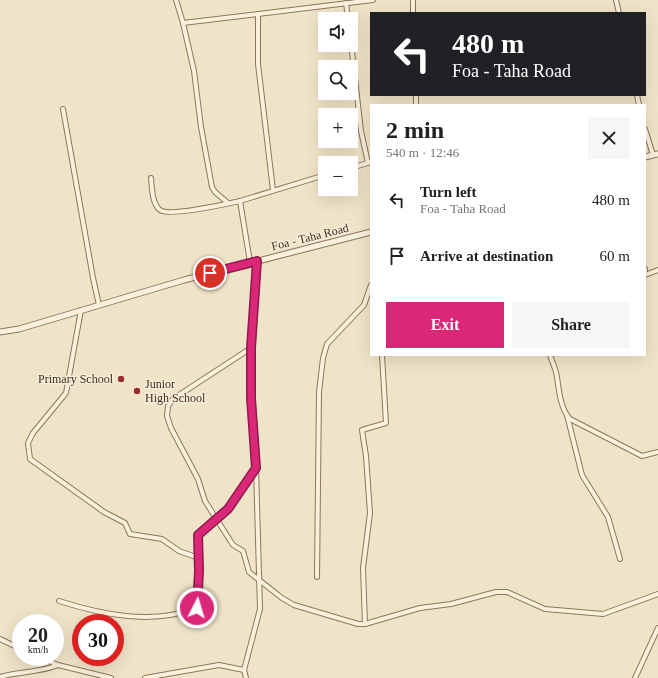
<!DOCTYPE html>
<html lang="en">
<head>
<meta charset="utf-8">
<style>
  body { margin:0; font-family:"Times New Roman",serif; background:#f6f6f6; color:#202124; height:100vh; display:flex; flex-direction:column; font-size:15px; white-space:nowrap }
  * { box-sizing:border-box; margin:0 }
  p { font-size:13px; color:#757577 }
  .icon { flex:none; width:22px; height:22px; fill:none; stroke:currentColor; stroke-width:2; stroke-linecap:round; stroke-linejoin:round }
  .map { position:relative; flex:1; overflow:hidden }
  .panel { position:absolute; left:370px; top:104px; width:276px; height:252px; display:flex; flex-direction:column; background:#fff; border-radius:0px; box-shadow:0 4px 16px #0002 }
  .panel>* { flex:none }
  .hud { position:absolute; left:370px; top:12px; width:276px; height:84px; border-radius:0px; box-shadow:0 4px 16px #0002; background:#202124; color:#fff; overflow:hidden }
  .controls { position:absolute; left:318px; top:12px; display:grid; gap:8px }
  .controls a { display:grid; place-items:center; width:40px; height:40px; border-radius:0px; background:#fff; box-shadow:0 4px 16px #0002; font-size:20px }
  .speed { position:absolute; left:12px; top:614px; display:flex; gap:8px; font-size:20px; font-weight:700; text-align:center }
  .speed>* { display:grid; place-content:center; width:52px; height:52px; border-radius:50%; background:#fff; box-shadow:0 4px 16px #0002; line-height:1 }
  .speed small { font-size:10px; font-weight:400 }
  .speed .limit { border:6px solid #d22; background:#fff; color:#111 }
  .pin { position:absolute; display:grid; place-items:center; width:34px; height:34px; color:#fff; margin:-17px; border:2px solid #fff; border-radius:50%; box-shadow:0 1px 4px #0007 }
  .me { position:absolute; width:44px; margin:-22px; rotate:5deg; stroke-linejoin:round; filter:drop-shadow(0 0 3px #0008) }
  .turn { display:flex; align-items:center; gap:14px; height:84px; padding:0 16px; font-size:18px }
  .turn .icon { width:52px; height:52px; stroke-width:2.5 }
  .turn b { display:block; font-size:28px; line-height:34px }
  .round { display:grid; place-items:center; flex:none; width:42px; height:42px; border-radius:0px; background:#f6f6f6 }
  .summary { display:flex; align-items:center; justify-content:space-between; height:68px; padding:0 16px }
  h1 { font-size:24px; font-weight:700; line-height:30px }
  .cta { display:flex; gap:8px; margin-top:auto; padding:8px 16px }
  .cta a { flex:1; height:46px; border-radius:0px; background:#db2777; color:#fff; font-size:16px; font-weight:700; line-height:46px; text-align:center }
  .cta a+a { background:#f6f6f6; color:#202124 }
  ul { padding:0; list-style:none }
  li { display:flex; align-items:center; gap:12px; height:56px; padding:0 16px }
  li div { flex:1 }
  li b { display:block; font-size:15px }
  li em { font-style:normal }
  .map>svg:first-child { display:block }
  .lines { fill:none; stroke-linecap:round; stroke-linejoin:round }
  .minor-casing { stroke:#8d765c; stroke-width:6 }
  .tertiary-casing { stroke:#8d765c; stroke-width:7 }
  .minor { stroke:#faf1dc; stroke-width:4 }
  .tertiary { stroke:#faf1dc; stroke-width:5 }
  .route-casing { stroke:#8e194d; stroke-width:10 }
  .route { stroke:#db2777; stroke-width:7 }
  .poi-dot { fill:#9e2a2b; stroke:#f7eed8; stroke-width:1.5 }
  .labels { text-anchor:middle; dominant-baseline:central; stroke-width:3; stroke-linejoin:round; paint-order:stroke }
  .street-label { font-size:12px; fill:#3d2e20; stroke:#f7eed8 }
  .poi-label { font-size:12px; fill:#3d2e20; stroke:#f7eed8; text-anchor:end }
</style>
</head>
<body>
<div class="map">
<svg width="658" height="678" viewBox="0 0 658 678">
  <rect width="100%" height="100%" fill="#f0e4c8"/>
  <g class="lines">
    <defs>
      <g id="minor">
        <path d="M176,0L183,23L373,0"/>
        <path d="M413,0V13"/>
        <path d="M616,0L619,13"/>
        <path d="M346,3L348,19"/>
        <path d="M258,14V64L273,190"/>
        <path d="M183,23L194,71L201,127L212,187L215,192L228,203"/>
        <path d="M351,43L361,131L368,163"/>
        <path d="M416,95V105"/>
        <path d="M637,95L639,105"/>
        <path d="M63,109L93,278L99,305"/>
        <path d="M645,129L653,155"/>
        <path d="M351,168L371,162"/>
        <path d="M151,178C152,188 152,204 160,210C169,217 226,204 240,201"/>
        <path d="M250,262L240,201L325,175"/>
        <path d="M645,269V271"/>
        <path d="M645,275L658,270"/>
        <path d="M81,310L66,393L33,433L28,443L30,459L104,512L125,523L130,534L162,539L179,551L199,558"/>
        <path d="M251,348L173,399L168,406L167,416L171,428L198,479L205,501L233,545L243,551L249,572L282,598L294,605L358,624H365L420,608L451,604L496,592H507L545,609L603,614L658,594"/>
        <path d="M550,355C552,362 556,369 557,377C559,390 560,408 570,419L642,456L658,452"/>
        <path d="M567,415L582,475L608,517L620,559"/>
        <path d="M317,577L319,392L323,358L327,344L364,305L371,285"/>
        <path d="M59,601C103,615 152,625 197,608L199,558L198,535L228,509L256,468"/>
        <path d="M365,624L363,568L370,513L366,456L362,430L386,423L382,355"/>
        <path d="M0,639L21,649"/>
        <path d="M39,657L58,665L111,678"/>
        <path d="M0,677C19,671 39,673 58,665"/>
        <path d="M145,678L219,665L244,670"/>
        <path d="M246,678L244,670L260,609L256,468L251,398V348L257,261"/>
        <path d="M635,678L658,628"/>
      </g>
      <g id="tertiary">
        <path d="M645,157L658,154"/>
        <path d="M0,332L19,329L184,280L371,232"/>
      </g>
    </defs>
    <!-- minor casing -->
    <use href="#minor" class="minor-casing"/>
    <!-- tertiary casing -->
    <use href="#tertiary" class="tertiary-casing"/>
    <!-- minor -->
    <use href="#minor" class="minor"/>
    <!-- tertiary -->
    <use href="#tertiary" class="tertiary"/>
  </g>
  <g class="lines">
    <defs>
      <path id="route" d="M197,608L199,571L198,535L228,509L256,468L251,398V348L257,261L210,273"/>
    </defs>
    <!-- route casing -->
    <use href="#route" class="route-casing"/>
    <!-- route -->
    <use href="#route" class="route"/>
  </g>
  <!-- markers -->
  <g class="poi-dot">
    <circle cx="121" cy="379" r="4"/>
    <circle cx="137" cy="391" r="4"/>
  </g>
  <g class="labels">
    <!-- street labels -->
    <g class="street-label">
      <text transform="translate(310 237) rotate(-14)">Foa - Taha Road</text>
    </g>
    <!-- poi labels -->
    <g class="poi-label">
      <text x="113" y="379">Primary School</text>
      <text x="145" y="384" text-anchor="start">Junior<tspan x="145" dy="14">High School</tspan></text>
    </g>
  </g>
</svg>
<div class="controls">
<a><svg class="icon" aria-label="sound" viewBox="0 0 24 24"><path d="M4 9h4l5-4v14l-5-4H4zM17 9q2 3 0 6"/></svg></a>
<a><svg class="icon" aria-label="search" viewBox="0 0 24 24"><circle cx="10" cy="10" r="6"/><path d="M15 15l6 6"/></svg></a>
<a>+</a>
<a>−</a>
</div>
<div class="speed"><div>20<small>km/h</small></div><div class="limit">30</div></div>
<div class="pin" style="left:210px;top:273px;background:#d93025"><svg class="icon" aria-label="arrive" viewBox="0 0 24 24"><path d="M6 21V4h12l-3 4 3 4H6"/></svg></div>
<svg class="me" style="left:197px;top:608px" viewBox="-20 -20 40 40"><circle r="17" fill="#db2777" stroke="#fff" stroke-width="3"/><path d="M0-11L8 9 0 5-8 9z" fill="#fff"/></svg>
<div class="hud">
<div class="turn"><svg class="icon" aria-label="left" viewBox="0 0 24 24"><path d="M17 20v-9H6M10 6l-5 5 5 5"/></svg><div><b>480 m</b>Foa - Taha Road</div></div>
</div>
<section class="panel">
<div class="summary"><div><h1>2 min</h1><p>540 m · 12:46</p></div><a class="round"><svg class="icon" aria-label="close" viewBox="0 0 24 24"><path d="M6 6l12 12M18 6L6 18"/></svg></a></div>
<ul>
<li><svg class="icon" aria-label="left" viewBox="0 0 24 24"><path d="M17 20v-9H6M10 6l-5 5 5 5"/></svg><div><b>Turn left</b><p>Foa - Taha Road</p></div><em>480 m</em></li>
<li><svg class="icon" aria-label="arrive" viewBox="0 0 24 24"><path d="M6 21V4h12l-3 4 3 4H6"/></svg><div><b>Arrive at destination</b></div><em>60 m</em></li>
</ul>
<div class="cta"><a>Exit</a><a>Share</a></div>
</section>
</div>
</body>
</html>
